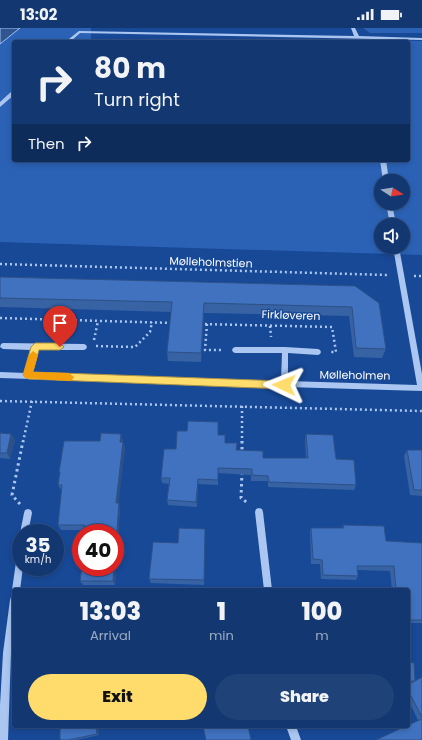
<!DOCTYPE html>
<html lang="en">
<head>
<meta charset="utf-8">
<style>
  body { margin:0; font-family:Poppins,sans-serif; background:#1f4279; color:#f1f3f6; height:100vh; display:flex; flex-direction:column; font-size:15px; white-space:nowrap }
  * { box-sizing:border-box; margin:0 }
  p { font-size:13px; color:#9cacc3 }
  .icon { flex:none; width:22px; height:22px; fill:none; stroke:currentColor; stroke-width:2; stroke-linecap:round; stroke-linejoin:round }
  .map { position:relative; flex:1; overflow:hidden }
  .drawer { position:absolute; left:12px; top:560px; width:398px; height:140px; display:flex; flex-direction:column; background:#123771; border-radius:4px; box-shadow:0 2px 6px #0003,0 0 0 1px #315184 }
  .drawer>* { flex:none }
  .top-card { position:absolute; left:12px; top:12px; width:398px; height:122px; border-radius:4px; box-shadow:0 2px 6px #0003,0 0 0 1px #315184; background:#123771; color:#f1f3f6; overflow:hidden }
  .needle { width:26px; rotate:102deg }
  .controls { position:absolute; left:374px; top:146px; display:grid; gap:8px }
  .controls a { display:grid; place-items:center; width:36px; height:36px; border-radius:50%; background:#123771; box-shadow:0 2px 6px #0003,0 0 0 1px #315184; font-size:20px }
  .speed { position:absolute; left:12px; top:496px; display:flex; gap:8px; font-size:20px; font-weight:700; text-align:center }
  .speed>* { display:grid; place-content:center; width:52px; height:52px; border-radius:50%; background:#123771; box-shadow:0 2px 6px #0003,0 0 0 1px #315184; line-height:1 }
  .speed small { font-size:10px; font-weight:400 }
  .speed .limit { border:6px solid #d22; background:#fff; color:#111 }
  .pin { position:absolute; display:grid; place-items:center; width:34px; height:34px; color:#fff; margin:-41px -17px; border-radius:50% 50% 50% 0; rotate:-45deg; box-shadow:0 0 4px #0007 }
  .pin .icon { rotate:45deg }
  .me { position:absolute; width:44px; margin:-22px; rotate:272deg; stroke-linejoin:round; filter:drop-shadow(0 0 3px #0008) }
  .turn { display:flex; align-items:center; gap:14px; height:84px; padding:0 16px; font-size:18px }
  .turn .icon { width:52px; height:52px; stroke-width:2.5 }
  .turn b { display:block; font-size:28px; line-height:34px }
  .then { display:flex; align-items:center; height:38px; padding:0 16px; background:#0003; gap:8px; font-size:15px }
  .eta { display:flex; justify-content:space-evenly; align-items:center; height:68px; text-align:center }
  .eta b { font-size:24px; font-weight:800; line-height:28px }
  .cta { display:flex; gap:8px; margin-top:auto; padding:8px 16px }
  .cta a { flex:1; height:46px; border-radius:24px; background:#ffdc6b; color:#111; font-size:16px; font-weight:800; line-height:46px; text-align:center }
  .cta a+a { background:#1f4279; color:#f1f3f6 }
  .status { display:flex; justify-content:space-between; align-items:center; height:28px; padding:0 20px; background:#123771; direction:ltr }
  .status svg { height:11px; fill:currentColor }
  .map>svg:first-child { display:block }
  .green { fill:#2b62b6; fill-rule:evenodd }
  .water { fill:#31558f; stroke:#9ec1f3 }
  .lines { fill:none; stroke-linecap:round; stroke-linejoin:round }
  .path-far1 { stroke:#abc7f1; stroke-width:2.5; stroke-dasharray:2 3; stroke-linecap:butt }
  .path { stroke:#abc7f1; stroke-width:3; stroke-dasharray:2.5 3.5; stroke-linecap:butt }
  .minor { fill:#abc7f1; fill-rule:evenodd }
  .wall { fill:#3762a4 }
  .shaded-wall { fill:#2d5086 }
  .building { fill:#4072bf; stroke:#2d5086 }
  .route { fill:#ffdc6b; stroke:#a68f46 }
  .slow { fill:#f59e0b }
  .labels { text-anchor:middle; dominant-baseline:central; stroke-width:3; stroke-linejoin:round; paint-order:stroke }
  .street-label { font-size:11px; fill:#fff; stroke:#184997 }
</style>
</head>
<body>
<div class="status"><b>13:02</b><svg viewBox="0 0 49 12"><path d="M0 12V9h3v3zM5 12V6h3v6zM10 12V3h3v9zM15 12V0h3v12zM26 1h20v11H26zM47 4h2v5h-2z"/></svg></div>
<div class="map">
<svg width="422" height="712" viewBox="0 0 422 712">
  <rect width="100%" height="100%" fill="#184997"/>
  <!-- green -->
  <g class="green">
    <path d="M0,0H91V14H14V132H408V14H371L376,12L422,13V227L0,214ZM381,153H403V175H381ZM381,197H403V219H381Z"/>
    <path d="M363,0H422V5H370Z"/>
  </g>
  <!-- water -->
  <path class="water" d="M0,0H20L0,16Z"/>
  <g class="lines">
    <!-- path-far1 -->
    <g class="path-far1">
      <path d="M0,236L387,247"/>
      <path d="M414,248H422"/>
      <path d="M0,290L173,295"/>
      <path d="M200,296L332,299L336,324H329"/>
      <path d="M207,296L205,322H223"/>
      <path d="M270,298L271,309"/>
      <path d="M94,312L98,293"/>
      <path d="M96,318L135,319L150,304L152,294"/>
      <path d="M0,373L422,383"/>
      <path d="M242,378V414"/>
      <path d="M23,414L32,373"/>
    </g>
    <!-- path -->
    <g class="path">
      <path d="M242,413V425"/>
      <path d="M242,444L241,470L249,476"/>
      <path d="M20,476L12,467L23,413"/>
    </g>
    <!-- minor -->
    <g class="minor">
      <path d="M351,0H355L359,8L422,10V12L80,5L70,14H65L79,3L354,8Z"/>
      <path d="M12,63H14V67L0,79V74Z"/>
      <path d="M380,132H386L389,153H383Z"/>
      <path d="M386,175H392L396,197H390Z"/>
      <path d="M393,219H399L422,346V363L287,359L284,360L281,359L0,350V344L25,345L31,322L3,321L0,319L1,316L3,315L84,316L86,317L87,319L86,321L84,322H38L32,345L281,353L282,325H235L233,324L232,322L233,320L235,319H285L318,321L320,322L321,324L320,326L318,327L288,325V353L417,357Z"/>
      <path d="M259,480L262,481L263,484L272,562H264L255,484L256,481Z"/>
      <path d="M28,481L31,482L32,485L28,505H21V507L20,505L24,485L25,482Z"/>
      <path d="M21,523V539H23L20,562H14V565L12,562L17,527L18,524Z"/>
      <path d="M14,568V605L11,625L8,712H0V677L3,625L10,572L11,569Z"/>
      <path d="M286,698H296L301,712H291Z"/>
    </g>
  </g>
  <!-- wall -->
  <g class="wall">
    <path d="M0,249L355,258L386,321L382,330L354,329L349,288L204,285L201,334L168,333L167,324L171,284L0,279Z"/>
    <path d="M0,405L11,406L15,412L10,431L0,430Z"/>
    <path d="M306,406L336,431L356,457L354,462L268,459V453H251V447L218,445V457L198,456L197,479L168,477L167,472L169,456L162,455L161,450L176,421L218,407L225,415L236,422L263,430H306L305,412Z"/>
    <path d="M123,412V414L125,420L118,475L120,480L115,557H83L80,553L85,502H61L58,497L62,463L61,462L58,457L60,446L59,444L100,413Z"/>
    <path d="M407,422H422V468L410,467L404,428Z"/>
    <path d="M343,497L386,513L422,515V595H408V562H392L390,543L358,542V548L356,552L321,551L320,536H311L310,504L311,500H342Z"/>
    <path d="M205,501L204,557L151,555L149,551L178,515Z"/>
    <path d="M408,634L415,653L422,649V712L418,692L408,672V657L410,655H408Z"/>
    <path d="M98,698L99,707L76,712H60Z"/>
  </g>
  <!-- shaded-wall -->
  <g class="shaded-wall">
    <path d="M204,275V285L201,334V325Z"/>
    <path d="M11,406L15,412L10,431L7,425Z"/>
    <path d="M121,406L123,412L122,420L120,414Z"/>
    <path d="M123,414L125,420L118,481L116,475Z"/>
    <path d="M198,451V456L197,479L196,474Z"/>
    <path d="M119,475L120,480L115,557L113,553L114,539H115V529Z"/>
    <path d="M96,698H98L99,707L97,706Z"/>
  </g>
  <!-- building -->
  <g class="building">
    <path d="M0,249L355,258L379,275L386,321L356,320L352,279L204,275L201,325L167,324L172,274L0,270Z"/>
    <path d="M188,393L218,394V407H225V415H237L236,422L263,423V430H308L306,406L333,407L336,431L354,432L356,457L269,454L268,448L252,447V441L218,440V452L198,451L196,474L167,472L170,450H161L164,421H176L177,403H187Z"/>
    <path d="M0,405L11,406L7,425H0Z"/>
    <path d="M101,405L121,406L120,414H123L116,475H119L115,529V505H85V497H58L62,457H58L60,444H59L64,413H100Z"/>
    <path d="M407,422H422V462H414Z"/>
    <path d="M343,497L384,498L386,513L422,515V592H408V562H396L394,538H357L358,548L323,547L322,532L313,531L311,500H344Z"/>
    <path d="M179,500L205,501L204,552L149,551L153,514L178,515Z"/>
    <path d="M82,539H114L113,553H80Z"/>
    <path d="M408,634L414,635L415,653L422,649V689L408,662V657L415,653H408Z"/>
    <path d="M422,691V712H376L406,698H408V697Z"/>
    <path d="M60,698H96L97,706L68,712H60Z"/>
    <path d="M203,698H248L251,712H206Z"/>
  </g>
  <!-- route -->
  <path class="route" d="M35,315H60L64,319L60,322H39L33,344L284,353L288,354L289,357L288,359L284,361L28,351L23,347L31,319Z"/>
  <!-- slow -->
  <path class="slow" d="M33,323L38,327L33,344L69,345L74,349L72,352L69,353L25,350L23,347L29,327Z"/>
  <g class="labels">
    <!-- street labels -->
    <g class="street-label">
      <text transform="translate(211 234) rotate(2)">Mølleholmstien</text>
      <text transform="translate(291 287) rotate(2)">Firkløveren</text>
      <text transform="translate(355 347) rotate(1)">Mølleholmen</text>
    </g>
  </g>
</svg>
<div class="controls">
<a><svg class="needle" viewBox="-14 -14 28 28"><path d="M0-13l5 13h-10z" fill="#e53935"/><path d="M0 13l5-13h-10z" fill="#9cacc3"/></svg></a>
<a><svg class="icon" aria-label="sound" viewBox="0 0 24 24"><path d="M4 9h4l5-4v14l-5-4H4zM17 9q2 3 0 6"/></svg></a>
</div>
<div class="speed"><div>35<small>km/h</small></div><div class="limit">40</div></div>
<div class="pin" style="left:60px;top:319px;background:#d93025"><svg class="icon" aria-label="arrive" viewBox="0 0 24 24"><path d="M6 21V4h12l-3 4 3 4H6"/></svg></div>
<svg class="me" style="left:284px;top:357px" viewBox="-20 -20 40 40"><path d="M0-17L14 15 0 8-14 15z" fill="#ffdc6b" stroke="#fff" stroke-width="4"/></svg>
<div class="top-card">
<div class="turn"><svg class="icon" aria-label="right" viewBox="0 0 24 24"><path d="M7 20v-9h11M14 6l5 5-5 5"/></svg><div><b>80 m</b>Turn right</div></div>
<div class="then">Then<svg class="icon" aria-label="right" viewBox="0 0 24 24"><path d="M7 20v-9h11M14 6l5 5-5 5"/></svg></div>
</div>
<section class="drawer">
<div class="eta">
<div><b>13:03</b><p>Arrival</p></div>
<div><b>1</b><p>min</p></div>
<div><b>100</b><p>m</p></div>
</div>
<div class="cta"><a>Exit</a><a>Share</a></div>
</section>
</div>
</body>
</html>
